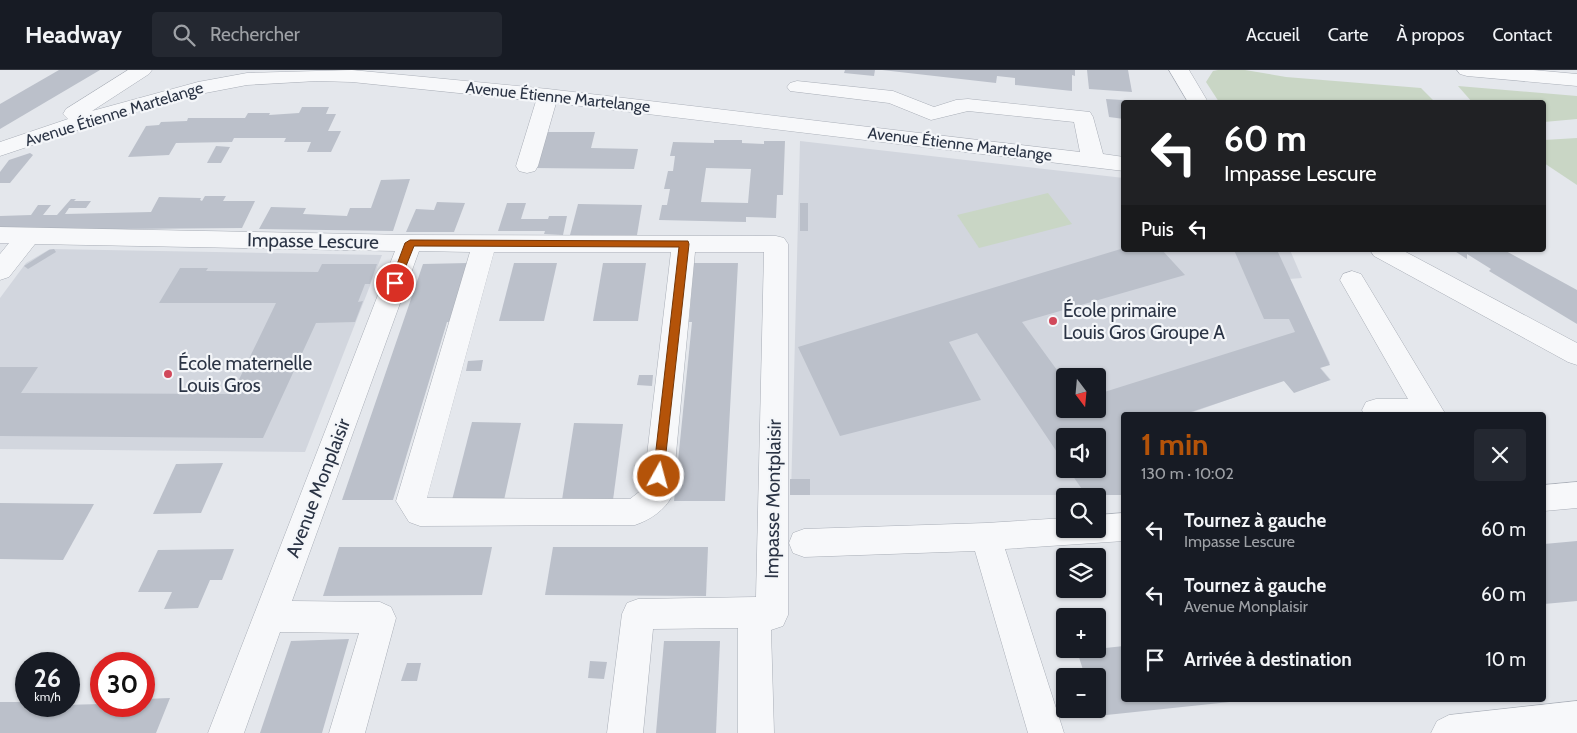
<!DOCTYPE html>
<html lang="fr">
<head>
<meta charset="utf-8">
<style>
  body { margin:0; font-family:Cabin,sans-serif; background:#242831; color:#f1f3f6; height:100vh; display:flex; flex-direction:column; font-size:19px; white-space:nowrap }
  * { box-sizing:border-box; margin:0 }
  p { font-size:16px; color:#9ea1a6 }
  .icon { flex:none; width:28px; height:28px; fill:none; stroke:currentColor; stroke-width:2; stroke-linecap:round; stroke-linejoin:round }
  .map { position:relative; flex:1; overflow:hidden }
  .side { position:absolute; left:1121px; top:342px; width:425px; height:290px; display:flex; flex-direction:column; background:#171b24; border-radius:5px; box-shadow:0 1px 4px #0004 }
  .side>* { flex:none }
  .hud { position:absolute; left:1121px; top:30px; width:425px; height:152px; border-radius:5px; box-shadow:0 1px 4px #0004; background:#202124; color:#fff; overflow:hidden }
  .needle { width:32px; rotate:164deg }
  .fabs { position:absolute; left:1056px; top:298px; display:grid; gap:10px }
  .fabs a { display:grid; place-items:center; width:50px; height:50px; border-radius:5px; background:#171b24; box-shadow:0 1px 4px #0004; font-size:25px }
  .speed { position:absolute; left:15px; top:582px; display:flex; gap:10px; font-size:25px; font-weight:700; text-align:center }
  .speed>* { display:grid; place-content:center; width:65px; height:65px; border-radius:50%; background:#171b24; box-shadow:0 1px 4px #0004; line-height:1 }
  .speed small { font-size:12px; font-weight:400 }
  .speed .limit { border:8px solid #d22; background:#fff; color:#111 }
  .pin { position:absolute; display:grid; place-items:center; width:42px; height:42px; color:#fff; margin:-21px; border:2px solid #fff; border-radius:50%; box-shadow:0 1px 5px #0007 }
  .me { position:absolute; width:55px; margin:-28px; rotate:7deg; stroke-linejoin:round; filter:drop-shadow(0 0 4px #0008) }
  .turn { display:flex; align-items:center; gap:18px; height:105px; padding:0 20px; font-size:22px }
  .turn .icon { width:65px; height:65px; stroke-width:2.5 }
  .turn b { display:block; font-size:35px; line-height:42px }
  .then { display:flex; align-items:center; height:48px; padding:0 20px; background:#0003; gap:10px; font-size:19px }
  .round { display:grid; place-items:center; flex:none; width:52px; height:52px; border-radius:5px; background:#242831 }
  .headline { display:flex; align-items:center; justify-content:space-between; height:85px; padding:0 20px }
  h1 { font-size:30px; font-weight:700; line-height:38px; color:#b45309 }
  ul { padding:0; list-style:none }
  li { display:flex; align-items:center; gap:15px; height:65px; padding:0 20px }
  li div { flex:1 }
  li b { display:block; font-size:19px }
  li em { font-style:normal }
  header { display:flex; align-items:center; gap:30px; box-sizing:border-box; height:70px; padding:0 25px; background:#171b24; border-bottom:1px solid #363941 }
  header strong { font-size:24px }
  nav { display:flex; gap:28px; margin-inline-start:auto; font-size:18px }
  .search { width:350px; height:45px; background:#242831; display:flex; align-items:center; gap:12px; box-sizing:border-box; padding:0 18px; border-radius:5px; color:#9ea1a6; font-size:19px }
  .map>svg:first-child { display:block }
  .built { fill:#d2d6de; fill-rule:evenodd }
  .green { fill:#c9d6c5 }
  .building { fill:#bbc0ca; fill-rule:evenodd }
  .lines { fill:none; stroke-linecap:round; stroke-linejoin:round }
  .minor-casing { stroke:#a9aeb7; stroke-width:1 }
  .minor { fill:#f7f8fa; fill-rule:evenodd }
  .route { fill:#b45309; stroke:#753606 }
  .poi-dot { fill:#d1495b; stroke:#f4f6f9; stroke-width:2 }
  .labels { text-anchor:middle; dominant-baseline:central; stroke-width:4.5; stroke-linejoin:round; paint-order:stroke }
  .far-street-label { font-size:16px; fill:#2b3445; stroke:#f4f6f9 }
  .street-label { font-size:19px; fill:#2b3445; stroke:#f4f6f9 }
  .poi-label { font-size:19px; fill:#2b3445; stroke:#f4f6f9; text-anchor:start }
</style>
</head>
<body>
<header>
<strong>Headway</strong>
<div class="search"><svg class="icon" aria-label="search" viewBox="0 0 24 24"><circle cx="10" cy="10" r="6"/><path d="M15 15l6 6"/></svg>Rechercher</div>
<nav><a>Accueil</a><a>Carte</a><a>À propos</a><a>Contact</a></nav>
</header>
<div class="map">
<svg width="1577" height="663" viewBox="0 0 1577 663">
  <rect width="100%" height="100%" fill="#e4e7ec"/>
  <!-- built -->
  <g class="built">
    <path d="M800,71L1124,108V180H1290L1302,208L1289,209L1330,293L1320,297L1331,310L1294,322L1283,310L1185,345H1124V425H791ZM1065,306H1098V339H1065ZM1065,366H1098V399H1065Z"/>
    <path d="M50,179L382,185L305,382L0,379V228L26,193Z"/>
  </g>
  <!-- green -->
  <g class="green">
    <path d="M1218,0H1245L1286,7L1421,18L1435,32H1219L1206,12L1213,1Z"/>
    <path d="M1458,16L1577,26V49L1544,52V32H1472Z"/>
    <path d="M1577,68V115L1544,93V70Z"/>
    <path d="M1048,123L1072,154L979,178L957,145Z"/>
  </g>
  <!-- building -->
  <g class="building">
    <path d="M59,0H100L0,59V34Z"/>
    <path d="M845,0H875L874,6L844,3Z"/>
    <path d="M882,0H1075V6L1072,5V21L1015,15V8L997,6L996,13Z"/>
    <path d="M1087,0H1128L1132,22L1089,19Z"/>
    <path d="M1106,29L1139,31V32H1124V49L1109,47Z"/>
    <path d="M302,37H329L326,44H336L328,61H341L331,82H307L311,72H284L286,68H234L232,72L176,73L169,85L128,87L146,56L159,55L161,52L187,51L188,48H245L248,43H270L269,45L299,43Z"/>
    <path d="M543,62H595L591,78L638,79L634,99L532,98Z"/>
    <path d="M714,70H742V73L764,74V71H785L783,125H777L776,148L746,147V152L659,150L662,135H667L670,119H664L668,101H673L675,86H670L673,72L714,73ZM706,98L751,99L748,133L701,132Z"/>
    <path d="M216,76L230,77L221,93H207Z"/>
    <path d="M30,83L33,85L10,113H0V102L9,90Z"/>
    <path d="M410,109L393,161L259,159L271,137L306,138L303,144L347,146L350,138H371L381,110Z"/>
    <path d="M205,126H226L223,131H255L242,158L0,160V146L31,145L38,135H51L43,145H57L71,129H76L74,131H91L86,138H69L65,144L151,142L159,127L201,128L200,130L202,131Z"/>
    <path d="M437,132L465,133L454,162H406L416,139L434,140Z"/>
    <path d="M507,133H526L521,149H548L549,146H567L563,165L544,164L545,161H498Z"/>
    <rect x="800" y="133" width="8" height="28"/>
    <path d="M578,134L642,135L637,165H570Z"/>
    <path d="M1124,178V180H1162L1185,205L1022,252L1065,311V339H1098V324L1295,262L1289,249H1264L1234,180H1277L1330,295L1320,298L1330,310L1294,323L1284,311L1182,345H1124V425H1086L1068,399H1098V366H1065V394L977,263L949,272L981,330L840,366L798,277Z"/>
    <path d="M54,179L56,182L28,199L24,196L49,180Z"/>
    <path d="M1453,180H1504L1577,220V254L1489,201L1491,199L1467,184V189Z"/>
    <path d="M468,193L449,252H447L393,430H342L423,194Z"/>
    <path d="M514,193H557L544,251H499Z"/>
    <path d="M603,193H646L638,251H593Z"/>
    <path d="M694,193H738L725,431H674L692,252H689Z"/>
    <path d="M322,194H377L370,214H365L358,232L363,231L355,252L316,253L263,368L0,366V297H38L21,323L232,324L276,233H159L180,198H208L206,201L318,202Z"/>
    <path d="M483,290L481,301H466L468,291Z"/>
    <path d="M639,305H653L652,316L637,315Z"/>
    <path d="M472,352L521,353L504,430H452Z"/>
    <path d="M574,353L623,354L613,430H562Z"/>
    <path d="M223,393L201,443L153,444L176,394Z"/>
    <rect x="790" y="409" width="20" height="16"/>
    <path d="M0,433L94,434L63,490L0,489Z"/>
    <path d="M1577,471V531L1544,534V474Z"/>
    <path d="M339,477H492L482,525L323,526Z"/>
    <path d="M553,477H708L706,526L545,525Z"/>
    <path d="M234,479L222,510H210L198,538L164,539L172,522H138L158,480Z"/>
    <path d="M349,569L322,663H260L291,571Z"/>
    <path d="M664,571H720L716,663H656Z"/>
    <path d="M1124,576V630L1239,631L1097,646L1095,639H1098V606H1085L1077,581Z"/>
    <path d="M590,591L607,592L604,609L588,608Z"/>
    <path d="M407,593H421L417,611H401Z"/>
    <path d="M170,628L156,663H0V632H26V636L101,634V636H144V629Z"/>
  </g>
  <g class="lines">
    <defs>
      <g id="minor">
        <path d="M128,0H152L149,4L92,41L198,12L247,3L352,0L548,19L1080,82L1074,52L968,41L931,50L889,33L790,21L787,17L790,13L797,11L893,21L934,37L956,30L968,29L1090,42L1093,47L1103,84L1124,87V101L556,33L538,96L535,101L527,103L519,101L516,96L536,31L352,12L317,11L247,15L200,24L117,47L0,86V72L68,49L63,44L66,39Z"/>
        <path d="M1169,0H1189L1208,32H1188Z"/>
        <path d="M1457,0H1533L1577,4V16L1467,6L1460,4Z"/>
        <path d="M0,157L410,165L776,166L784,168L788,174V545L783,556L771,560L774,663H738V558L653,559L643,663H607L622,544L627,533L638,529L756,527L764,182H695L672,426C665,440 650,450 635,455L420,456L409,452L396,431L470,182L419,181L292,531L380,532L391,537L396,548L365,663H329L359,563L280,562L244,663H208L395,181L35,174L9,207L0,210V184L9,173H0ZM494,182H671L643,419L630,429L427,428Z"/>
        <path d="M1370,180H1402L1577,273V295L1568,292L1374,186Z"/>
        <path d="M1352,201L1361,204L1446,345H1364L1362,340L1366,332L1376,329H1408L1340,210L1343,204Z"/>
        <path d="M1577,412V438L1544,441V415Z"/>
        <path d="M1124,443V471L1005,479L1064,663H1028L975,481L804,487L793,483L789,473L793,463L804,459L986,453L1065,448V459H1098V445Z"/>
        <path d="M1577,631V663H1431L1437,651L1449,645Z"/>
      </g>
    </defs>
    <!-- minor casing -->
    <use href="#minor" class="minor-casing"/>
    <!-- minor -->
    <use href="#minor" class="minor"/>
  </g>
  <!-- route -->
  <path class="route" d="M410,170L688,171L689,174L663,410L659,411L654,410L653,406L679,177L414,176L398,216H391L390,213L405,173Z"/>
  <!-- markers -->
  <g class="poi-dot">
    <circle cx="1053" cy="251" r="5"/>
    <circle cx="168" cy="304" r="5"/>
  </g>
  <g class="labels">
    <!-- far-street labels -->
    <g class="far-street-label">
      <text transform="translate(558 27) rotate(6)">Avenue Étienne Martelange</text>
      <text transform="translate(114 44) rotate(-17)">Avenue Étienne Martelange</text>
      <text transform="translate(960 74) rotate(7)">Avenue Étienne Martelange</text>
    </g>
    <!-- street labels -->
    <g class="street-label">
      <text transform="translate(313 171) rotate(1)">Impasse Lescure</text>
      <text transform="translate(318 418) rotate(-69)">Avenue Monplaisir</text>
      <text transform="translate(773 429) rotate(-89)">Impasse Montplaisir</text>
    </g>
    <!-- poi labels -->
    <g class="poi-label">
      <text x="1063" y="240">École primaire<tspan x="1063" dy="22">Louis Gros Groupe A</tspan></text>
      <text x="178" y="293">École maternelle<tspan x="178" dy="22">Louis Gros</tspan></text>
    </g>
  </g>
</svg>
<div class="fabs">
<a><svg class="needle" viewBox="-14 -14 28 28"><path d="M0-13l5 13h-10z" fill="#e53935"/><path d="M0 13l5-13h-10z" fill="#9ea1a6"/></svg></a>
<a><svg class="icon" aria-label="sound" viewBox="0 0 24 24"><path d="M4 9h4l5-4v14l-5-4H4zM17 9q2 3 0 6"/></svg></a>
<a><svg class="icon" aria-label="search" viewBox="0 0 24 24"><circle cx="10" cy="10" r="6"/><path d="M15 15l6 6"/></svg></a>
<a><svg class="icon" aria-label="layers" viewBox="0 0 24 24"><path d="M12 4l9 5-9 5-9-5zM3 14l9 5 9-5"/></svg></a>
<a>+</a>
<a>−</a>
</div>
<div class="speed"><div>26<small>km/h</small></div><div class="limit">30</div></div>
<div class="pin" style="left:395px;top:213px;background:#d93025"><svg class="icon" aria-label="arrive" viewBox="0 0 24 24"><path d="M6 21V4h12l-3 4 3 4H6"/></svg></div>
<svg class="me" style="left:659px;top:406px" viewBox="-20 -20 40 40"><circle r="17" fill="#b45309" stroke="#fff" stroke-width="3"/><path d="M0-11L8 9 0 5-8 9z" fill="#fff"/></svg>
<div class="hud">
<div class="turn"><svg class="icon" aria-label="left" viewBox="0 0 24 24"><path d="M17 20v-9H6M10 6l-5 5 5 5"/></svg><div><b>60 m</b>Impasse Lescure</div></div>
<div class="then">Puis<svg class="icon" aria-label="left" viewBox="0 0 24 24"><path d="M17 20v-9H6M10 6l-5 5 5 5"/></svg></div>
</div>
<section class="side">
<div class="headline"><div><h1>1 min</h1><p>130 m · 10:02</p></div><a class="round"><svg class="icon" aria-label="close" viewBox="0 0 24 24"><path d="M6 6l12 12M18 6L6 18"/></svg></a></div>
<ul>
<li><svg class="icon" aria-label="left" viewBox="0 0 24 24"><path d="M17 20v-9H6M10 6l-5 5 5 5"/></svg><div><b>Tournez à gauche</b><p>Impasse Lescure</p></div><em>60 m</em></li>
<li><svg class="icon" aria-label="left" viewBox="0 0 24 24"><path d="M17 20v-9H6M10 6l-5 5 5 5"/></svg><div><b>Tournez à gauche</b><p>Avenue Monplaisir</p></div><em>60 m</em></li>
<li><svg class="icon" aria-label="arrive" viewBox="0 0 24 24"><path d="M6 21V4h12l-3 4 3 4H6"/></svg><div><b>Arrivée à destination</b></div><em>10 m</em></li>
</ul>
</section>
</div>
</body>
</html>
